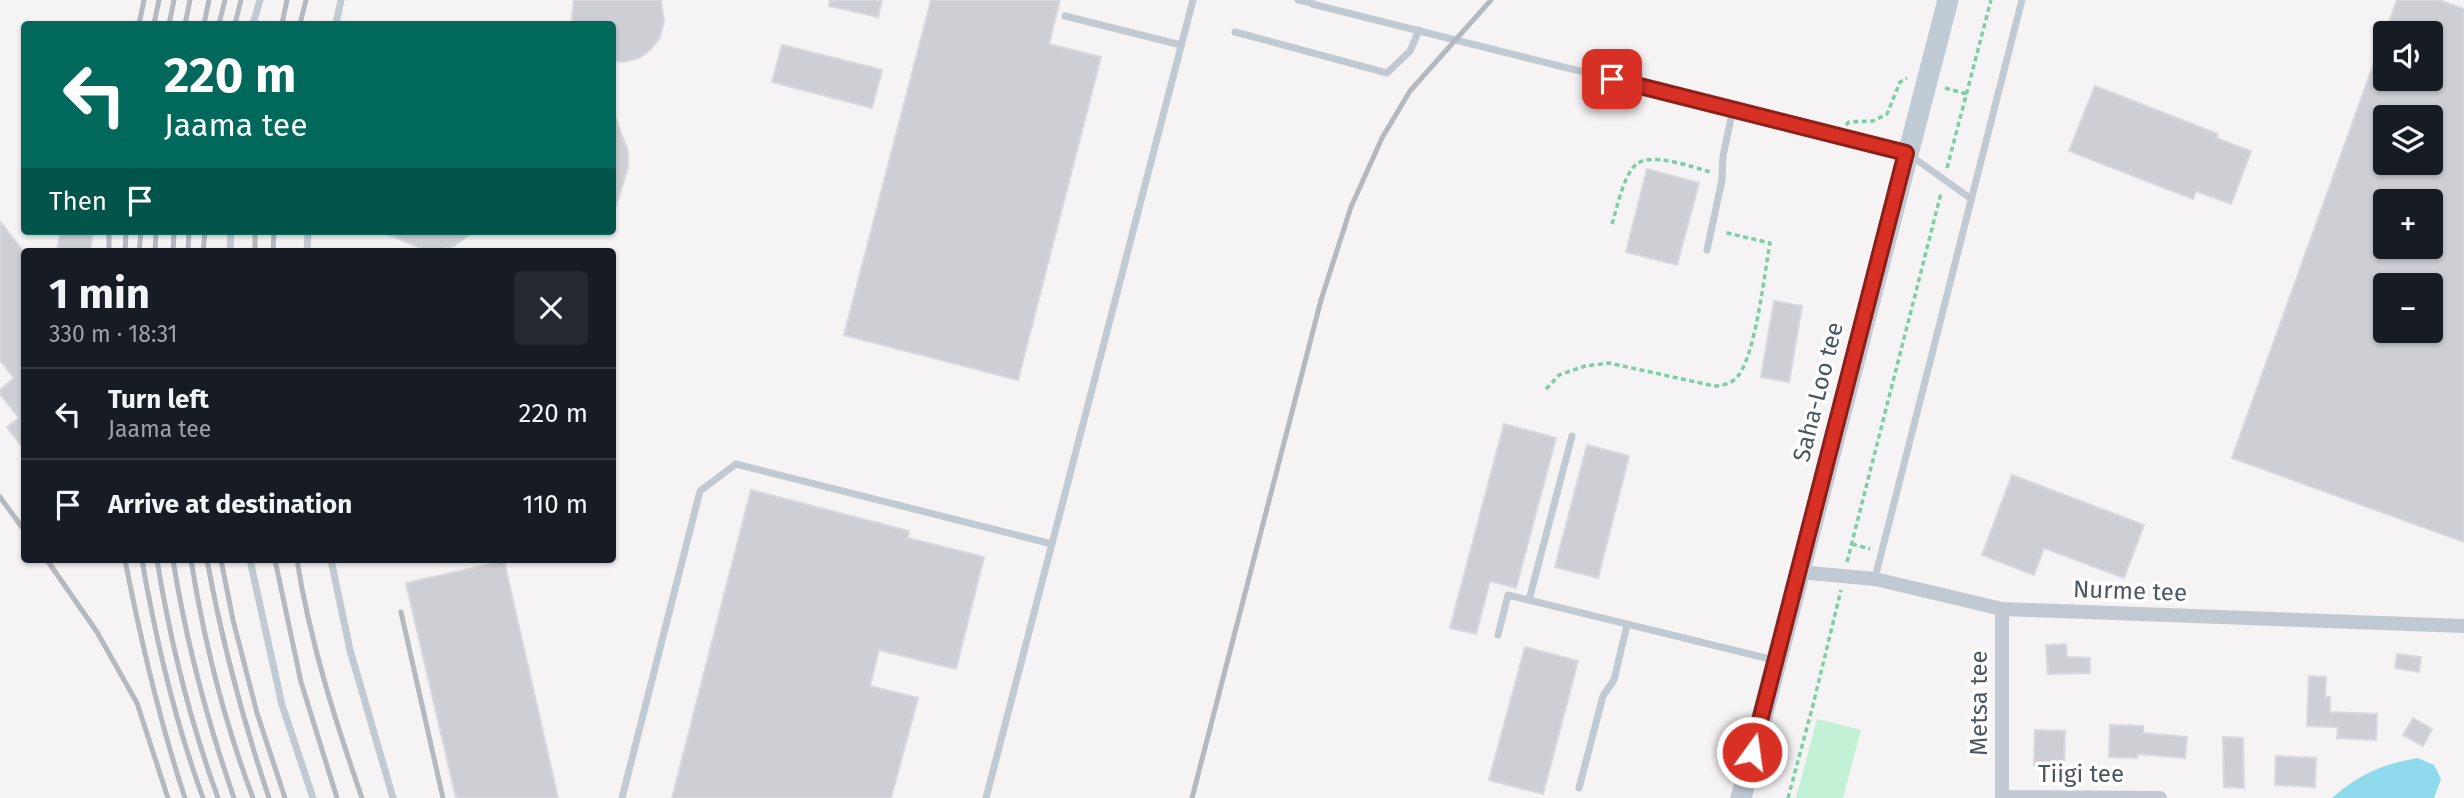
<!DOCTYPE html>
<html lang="en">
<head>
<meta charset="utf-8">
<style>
  body { margin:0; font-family:"Fira Sans",sans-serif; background:#242831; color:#f1f3f6; height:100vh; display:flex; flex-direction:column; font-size:26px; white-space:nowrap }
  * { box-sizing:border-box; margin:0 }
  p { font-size:23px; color:#9ea1a6 }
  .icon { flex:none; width:38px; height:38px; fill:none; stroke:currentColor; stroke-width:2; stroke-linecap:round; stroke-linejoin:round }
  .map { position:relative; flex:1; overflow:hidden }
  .drawer { position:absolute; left:21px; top:248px; width:595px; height:315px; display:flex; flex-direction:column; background:#171b24; border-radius:7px; box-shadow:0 2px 5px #0004 }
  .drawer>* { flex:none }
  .hud { position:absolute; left:21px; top:21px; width:595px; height:214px; border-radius:7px; box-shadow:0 2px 5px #0004; background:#00695c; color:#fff; overflow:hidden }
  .fabs { position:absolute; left:2373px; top:21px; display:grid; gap:14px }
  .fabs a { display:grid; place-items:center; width:70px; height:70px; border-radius:7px; background:#171b24; box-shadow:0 2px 5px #0004; font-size:35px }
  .pin { position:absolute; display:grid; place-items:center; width:60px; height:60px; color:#fff; margin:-30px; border-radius:14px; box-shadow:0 4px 10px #0006 }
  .me { position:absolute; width:77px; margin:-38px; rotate:14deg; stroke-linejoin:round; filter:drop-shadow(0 0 5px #0008) }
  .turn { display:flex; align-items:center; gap:24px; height:147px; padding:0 28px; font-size:32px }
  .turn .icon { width:91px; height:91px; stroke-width:2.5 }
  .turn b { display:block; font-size:49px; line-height:60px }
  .then { display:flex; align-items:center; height:66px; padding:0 28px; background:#0003; gap:14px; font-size:26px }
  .round { display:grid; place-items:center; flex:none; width:74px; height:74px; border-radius:7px; background:#242831 }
  .summary { display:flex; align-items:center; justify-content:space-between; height:119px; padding:0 28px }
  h1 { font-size:42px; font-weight:700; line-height:52px }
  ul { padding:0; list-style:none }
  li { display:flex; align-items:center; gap:21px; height:91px; padding:0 28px; border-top:2px solid #363941 }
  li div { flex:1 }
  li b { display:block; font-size:26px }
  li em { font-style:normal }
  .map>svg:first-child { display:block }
  .green { fill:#c3f1d5 }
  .water { fill:#90daee }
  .building { fill:#cdcfd5; stroke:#d7d9de; stroke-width:2; fill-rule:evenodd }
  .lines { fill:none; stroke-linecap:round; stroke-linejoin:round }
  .path { stroke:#7ad0a6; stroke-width:3.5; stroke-dasharray:5 3.5; stroke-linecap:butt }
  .lane { stroke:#c1cad2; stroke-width:7 }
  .street { stroke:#c1cad2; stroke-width:14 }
  .secondary { stroke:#c1cbd6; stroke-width:21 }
  .rail { stroke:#b5b8bd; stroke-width:5 }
  .route-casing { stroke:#8d1f18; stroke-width:18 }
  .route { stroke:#d93025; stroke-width:12 }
  .labels { text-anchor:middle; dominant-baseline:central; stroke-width:7; stroke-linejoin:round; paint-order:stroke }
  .street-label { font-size:24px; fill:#4a5661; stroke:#fff }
</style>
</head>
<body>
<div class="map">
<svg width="2464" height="798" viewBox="0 0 2464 798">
  <rect width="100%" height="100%" fill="#f5f3f3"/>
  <!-- green -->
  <path class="green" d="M1817,719L1861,730L1843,798H1796Z"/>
  <!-- water -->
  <path class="water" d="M2418,758L2434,765L2441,779L2434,798H2332C2359,774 2383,764 2418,758Z"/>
  <!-- building -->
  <g class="building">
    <path d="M574,0H661L664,22L660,37L651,49L639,58L624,62L612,61V24H573L572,17Z"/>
    <path d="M830,0H882L878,17L829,6Z"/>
    <path d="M931,0H1060L1049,44L1101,57L1018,380L844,335Z"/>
    <path d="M2397,0H2439L2464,9V542L2232,458L2383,38L2385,39V79H2431V33H2385ZM2385,117H2431V163H2385ZM2385,201H2431V247H2385ZM2385,285H2431V331H2385Z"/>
    <path d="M782,45L882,70L872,108L772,82Z"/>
    <path d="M2095,86L2218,134L2216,138L2251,151L2231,204L2196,191L2193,199L2069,151Z"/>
    <path d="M612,114H614L628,151V167L616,206H612Z"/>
    <path d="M1647,169L1699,183L1677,265L1626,252Z"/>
    <path d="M0,221L24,252V449L7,427L19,418L0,394V390L14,378L0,360Z"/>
    <path d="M60,231H93L90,252H57Z"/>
    <path d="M380,231H474L454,246L439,250L423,249Z"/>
    <path d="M1774,301L1802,306L1789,382L1761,377Z"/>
    <path d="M1504,424L1556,438L1516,588L1490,581L1476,634L1450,628Z"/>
    <path d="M1587,445L1629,456L1598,578L1555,567Z"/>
    <path d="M2012,475L2144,525L2124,578L2044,548L2034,575L1982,555Z"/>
    <path d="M751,490L909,531L908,538L984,557L956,669L879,650L870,686L918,698L891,798H672Z"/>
    <path d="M504,561L558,798H456L406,583Z"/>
    <path d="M2066,644L2067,657L2090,658V673L2048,674L2046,645Z"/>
    <path d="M1525,647L1578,661L1543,794L1489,780Z"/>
    <path d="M2397,654L2421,657L2419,672L2395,668Z"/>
    <path d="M2309,676L2326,677L2325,697H2330V712L2377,714L2376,740L2337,738L2338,727L2307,726Z"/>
    <path d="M2413,718L2432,729L2423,746L2403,735Z"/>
    <path d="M2110,725L2143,726V733L2187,737L2185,758L2137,754V758L2109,757Z"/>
    <path d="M2035,730L2065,731L2064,766L2034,765Z"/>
    <path d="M2223,737L2243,738L2244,788L2224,787Z"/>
    <path d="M2276,756L2316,758L2315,787L2275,785Z"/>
  </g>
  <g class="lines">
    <!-- path -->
    <g class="path">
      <path d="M1945,88L1967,94"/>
      <path d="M1846,125L1849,122L1873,121L1887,114L1900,82L1907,78"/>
      <path d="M1947,168L1991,0"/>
      <path d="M1612,224C1617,208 1624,172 1638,163C1654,153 1693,167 1710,172"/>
      <path d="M1546,389L1559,375L1585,366L1609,363L1714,386C1723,386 1733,383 1738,376C1756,353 1764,275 1770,243L1723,232"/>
      <path d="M1852,544L1870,549"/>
      <path d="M1847,562L1941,193"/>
      <path d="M1788,798L1813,705L1841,590"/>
    </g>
    <!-- lane -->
    <g class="lane">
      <path d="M1298,0L1312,3"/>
      <path d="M1308,0L1312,4L1907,153L1970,198"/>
      <path d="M1065,16L1181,45"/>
      <path d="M253,24L260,0"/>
      <path d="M336,24L341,0"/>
      <path d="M1235,32L1387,73L1410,51L1419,30"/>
      <path d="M1707,250L1722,180L1723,156L1733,109"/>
      <path d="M230,252L231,231"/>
      <path d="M307,252L308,231"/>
      <path d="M250,560L282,705L313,798"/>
      <path d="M331,560L350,650L393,798"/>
      <path d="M1875,578L2022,0"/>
      <path d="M1529,600L1572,436"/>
      <path d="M1498,635L1508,595L1774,660"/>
      <path d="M1579,788L1603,696L1614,680L1627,625"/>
      <path d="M622,798L700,491L736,464L1052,544"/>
      <path d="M986,798L1193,0"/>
    </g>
    <!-- street -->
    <g class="street">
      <path d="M1799,572L1875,579L2002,609L2464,626"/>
      <path d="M2002,797L2160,798"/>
      <path d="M2002,798V609"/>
    </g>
    <!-- secondary -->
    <path class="secondary" d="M1741,798L1948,0"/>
    <!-- rail -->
    <g class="rail">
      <path d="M139,24L144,0"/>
      <path d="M154,24L159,0"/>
      <path d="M169,24L174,0"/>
      <path d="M185,24L190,0"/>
      <path d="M204,24L209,0"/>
      <path d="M219,24L225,0"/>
      <path d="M235,24L241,0"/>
      <path d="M282,24L287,0"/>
      <path d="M300,24L306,0"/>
      <path d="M109,252V231"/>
      <path d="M125,252L126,231"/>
      <path d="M139,252L141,231"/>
      <path d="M155,252L156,231"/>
      <path d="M173,252L174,231"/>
      <path d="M188,252L189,231"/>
      <path d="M203,252L205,231"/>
      <path d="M255,252V231"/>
      <path d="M273,252L274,231"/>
      <path d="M0,497L24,530"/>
      <path d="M47,560L97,632L137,703L168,798"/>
      <path d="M125,560C141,641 159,720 185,798"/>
      <path d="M142,560C156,641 175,721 203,798"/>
      <path d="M157,560C170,640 190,721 218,798"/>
      <path d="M173,560C186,641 207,720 234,798"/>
      <path d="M191,560C204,641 224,721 253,798"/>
      <path d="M207,560C222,642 243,720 269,798"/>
      <path d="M221,560L233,620L257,713L285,798"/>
      <path d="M275,560L301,682L337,798"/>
      <path d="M297,560C310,642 335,720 362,798"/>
      <path d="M401,612L443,798"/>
      <path d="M1192,798L1321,300L1351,207L1382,138L1410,91L1491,0"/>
    </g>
  </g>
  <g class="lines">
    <defs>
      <path id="route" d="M1612,79L1906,153L1752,752"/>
    </defs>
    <!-- route casing -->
    <use href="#route" class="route-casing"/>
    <!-- route -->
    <use href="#route" class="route"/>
  </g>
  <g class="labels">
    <!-- street labels -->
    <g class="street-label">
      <text transform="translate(1818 392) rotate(-76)">Saha-Loo tee</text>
      <text transform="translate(2130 591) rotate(2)">Nurme tee</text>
      <text transform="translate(1979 703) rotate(-90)">Metsa tee</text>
      <text x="2081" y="774">Tiigi tee</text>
    </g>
  </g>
</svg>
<div class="fabs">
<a><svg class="icon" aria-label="sound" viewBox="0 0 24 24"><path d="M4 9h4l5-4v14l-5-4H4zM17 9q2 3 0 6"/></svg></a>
<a><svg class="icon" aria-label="layers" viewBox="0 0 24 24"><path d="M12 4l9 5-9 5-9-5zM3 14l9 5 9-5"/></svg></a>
<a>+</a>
<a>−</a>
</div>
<div class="pin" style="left:1612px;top:79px;background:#d93025"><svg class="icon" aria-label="arrive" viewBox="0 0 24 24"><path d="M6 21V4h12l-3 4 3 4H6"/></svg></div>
<svg class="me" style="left:1752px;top:752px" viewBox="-20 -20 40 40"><circle r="17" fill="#d93025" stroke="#fff" stroke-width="3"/><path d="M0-11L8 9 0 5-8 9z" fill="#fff"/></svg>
<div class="hud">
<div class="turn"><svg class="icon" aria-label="left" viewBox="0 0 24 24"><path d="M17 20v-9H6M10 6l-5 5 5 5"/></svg><div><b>220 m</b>Jaama tee</div></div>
<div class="then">Then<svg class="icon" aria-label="arrive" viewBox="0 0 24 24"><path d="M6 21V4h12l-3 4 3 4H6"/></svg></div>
</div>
<section class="drawer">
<div class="summary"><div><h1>1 min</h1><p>330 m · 18:31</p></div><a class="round"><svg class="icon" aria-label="close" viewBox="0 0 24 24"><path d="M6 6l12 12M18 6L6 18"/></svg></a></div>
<ul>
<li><svg class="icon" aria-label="left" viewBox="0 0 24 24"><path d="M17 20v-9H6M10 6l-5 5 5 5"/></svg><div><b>Turn left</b><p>Jaama tee</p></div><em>220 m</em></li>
<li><svg class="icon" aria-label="arrive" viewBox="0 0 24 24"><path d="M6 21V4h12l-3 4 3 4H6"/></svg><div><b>Arrive at destination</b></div><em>110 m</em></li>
</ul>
</section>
</div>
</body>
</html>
